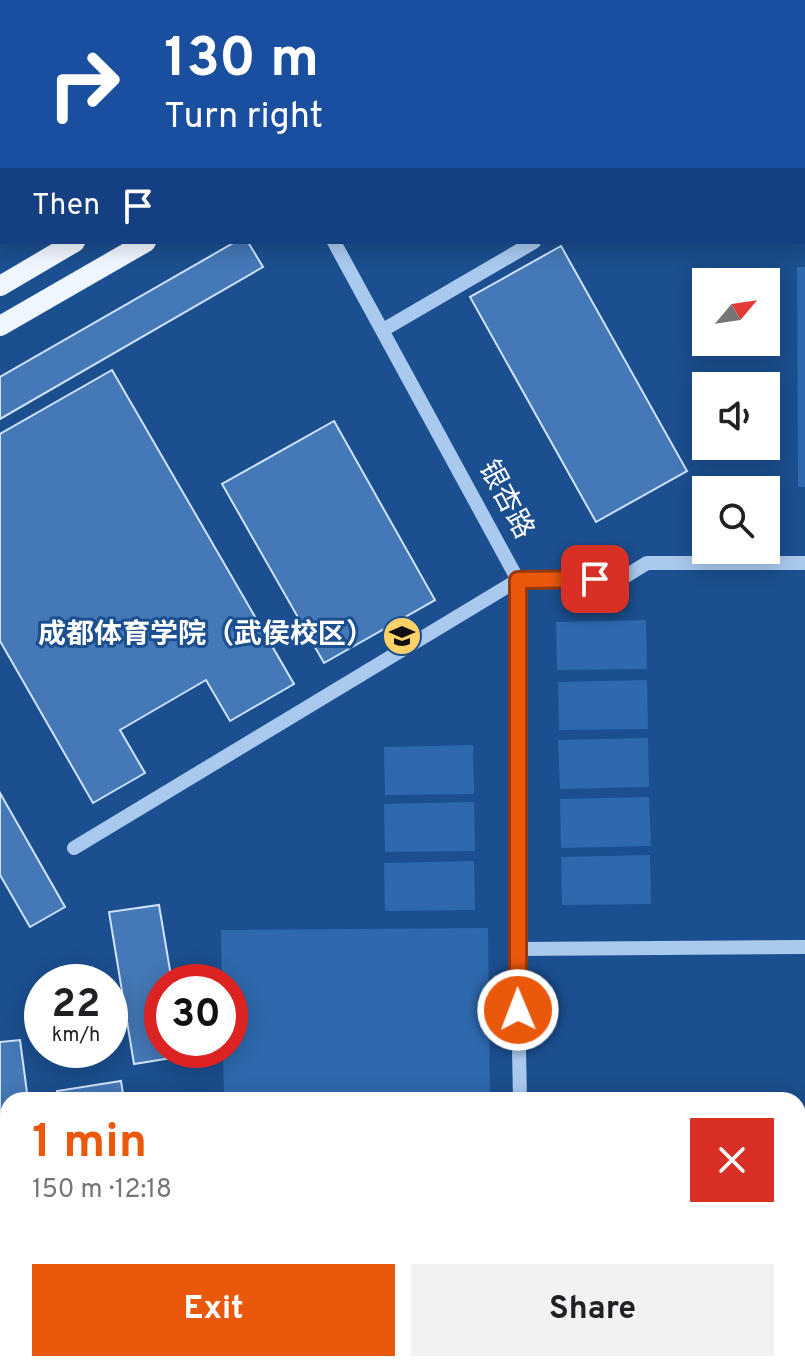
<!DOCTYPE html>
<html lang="en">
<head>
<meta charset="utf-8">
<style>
  body { margin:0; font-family:Overpass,"Noto Sans SC",sans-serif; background:#f2f2f2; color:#202124; height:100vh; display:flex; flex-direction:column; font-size:30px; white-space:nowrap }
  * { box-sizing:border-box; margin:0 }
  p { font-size:26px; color:#757577 }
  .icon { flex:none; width:44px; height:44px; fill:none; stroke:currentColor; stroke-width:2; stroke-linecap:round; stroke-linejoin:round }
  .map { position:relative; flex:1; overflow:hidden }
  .side { position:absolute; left:0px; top:1092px; width:806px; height:280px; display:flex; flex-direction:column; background:#fff; border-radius:24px 24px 0 0; box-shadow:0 4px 20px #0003 }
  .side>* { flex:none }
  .hud { position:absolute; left:0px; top:0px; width:806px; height:244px; box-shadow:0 4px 20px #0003; background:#1a4fa0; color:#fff; overflow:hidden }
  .needle { width:52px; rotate:61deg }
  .tools { position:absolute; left:692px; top:268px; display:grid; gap:16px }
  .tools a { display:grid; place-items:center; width:88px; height:88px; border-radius:0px; background:#fff; box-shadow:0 4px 20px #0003; font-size:40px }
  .speed { position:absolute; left:24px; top:964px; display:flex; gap:16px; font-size:40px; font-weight:700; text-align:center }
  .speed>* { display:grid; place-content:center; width:104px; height:104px; border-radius:50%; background:#fff; box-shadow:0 4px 20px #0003; line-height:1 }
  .speed small { font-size:20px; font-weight:400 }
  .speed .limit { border:12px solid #d22; background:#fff; color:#111 }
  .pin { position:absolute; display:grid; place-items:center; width:68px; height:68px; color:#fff; margin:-34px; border-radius:16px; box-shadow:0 4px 12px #0006 }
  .me { position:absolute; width:88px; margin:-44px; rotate:359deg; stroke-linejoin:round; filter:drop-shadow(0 0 6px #0008) }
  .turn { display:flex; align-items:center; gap:28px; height:168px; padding:0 32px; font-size:36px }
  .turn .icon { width:104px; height:104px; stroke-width:2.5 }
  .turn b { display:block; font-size:56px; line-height:68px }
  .then { display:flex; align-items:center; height:76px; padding:0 32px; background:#0003; gap:16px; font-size:30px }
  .round { display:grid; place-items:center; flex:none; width:84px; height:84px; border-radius:0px; background:#f2f2f2 }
  .overview { display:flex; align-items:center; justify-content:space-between; height:136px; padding:0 32px }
  h1 { font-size:48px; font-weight:700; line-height:60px; color:#ea580c }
  .button { display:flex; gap:16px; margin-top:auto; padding:16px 32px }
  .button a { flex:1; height:92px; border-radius:0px; background:#ea580c; color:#fff; font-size:32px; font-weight:700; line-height:92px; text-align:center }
  .button a+a { background:#f2f2f2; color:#202124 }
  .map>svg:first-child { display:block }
  .green { fill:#2e69ad }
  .building { fill:#4478b7; stroke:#cfe3fa; stroke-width:2 }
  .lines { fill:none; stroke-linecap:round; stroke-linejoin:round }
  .minor { stroke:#a9c9ee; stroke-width:14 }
  .major { stroke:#f0f6ff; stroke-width:20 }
  .route-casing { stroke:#983908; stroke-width:20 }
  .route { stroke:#ea580c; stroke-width:14 }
  .labels { text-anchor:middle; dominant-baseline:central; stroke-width:6; stroke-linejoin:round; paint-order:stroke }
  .street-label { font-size:28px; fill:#fff; stroke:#1b4f8f }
  .poi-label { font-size:28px; font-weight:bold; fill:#fff; stroke:#1b4f8f; text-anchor:end }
</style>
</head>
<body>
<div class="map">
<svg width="805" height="1372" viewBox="0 0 805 1372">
  <rect width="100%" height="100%" fill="#1b4f8f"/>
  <!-- green -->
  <g class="green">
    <path d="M797,267H805V487H798Z"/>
    <path d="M646,620L647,669L557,670L556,622Z"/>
    <path d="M647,680L648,729L559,730L558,682Z"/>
    <path d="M648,738L649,787L560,789L558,740Z"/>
    <path d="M473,745L474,794L385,795L384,747Z"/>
    <path d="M649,797L651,846L561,848L560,799Z"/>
    <path d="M474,802L475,851L385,852L384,804Z"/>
    <path d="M650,855L651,904L562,905L561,857Z"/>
    <path d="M474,861L475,910L385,911L384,863Z"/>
    <path d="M488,928L490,1100H224L223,1050H230V982H222L221,930Z"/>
    <path d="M123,1364H475L477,1372H125Z"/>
    <path d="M550,1364H789L805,1369V1372H550Z"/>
  </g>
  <!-- building -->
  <g class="building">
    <path d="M646,0H759L756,2H642Z"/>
    <path d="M235,242H248L263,267L0,419V377Z"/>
    <path d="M561,246L687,471L596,522L470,297Z"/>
    <path d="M112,370L294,684L230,721L206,680L120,730L145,773L93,803L0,641V434Z"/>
    <path d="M334,421L435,600L324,663L222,484Z"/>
    <path d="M0,793L65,907L30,927L0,875Z"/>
    <path d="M159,905L172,982H162V1050H183L184,1056L134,1064L109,912Z"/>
    <path d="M20,1040L28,1100H8V1179L0,1180V1042Z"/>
    <path d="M121,1081L124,1100H58L57,1091Z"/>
    <path d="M8,1220V1250L0,1251V1221Z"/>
    <rect x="798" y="1289" width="7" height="36"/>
    <path d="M0,1333L8,1339V1364H41L52,1372H0Z"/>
  </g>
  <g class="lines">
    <!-- minor -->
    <g class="minor">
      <path d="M198,0L199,2"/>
      <path d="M804,118H805"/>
      <path d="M334,242L518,580L517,949L520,1100"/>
      <path d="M383,330L534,242"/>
      <path d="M74,848L518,580L621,579L647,563H805"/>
      <path d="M517,949L805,947"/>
      <path d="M525,1364V1372"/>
    </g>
    <!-- major -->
    <g class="major">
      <path d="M478,2L482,0"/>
      <path d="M553,2L557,0"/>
      <path d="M0,286L75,242"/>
      <path d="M0,326L146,242"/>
    </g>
  </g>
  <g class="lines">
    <defs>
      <path id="route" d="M518,1010V580L595,579"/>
    </defs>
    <!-- route casing -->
    <use href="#route" class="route-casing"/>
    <!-- route -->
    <use href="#route" class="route"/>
  </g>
  <!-- icons -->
  <defs>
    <symbol id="university-disc" viewBox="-11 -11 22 22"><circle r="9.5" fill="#ffd166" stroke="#1b4f8f"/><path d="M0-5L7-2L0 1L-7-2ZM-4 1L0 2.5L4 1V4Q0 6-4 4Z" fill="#111"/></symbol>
  </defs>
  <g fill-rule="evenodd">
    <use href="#university-disc" x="380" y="614" width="44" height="44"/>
  </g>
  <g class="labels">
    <!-- street labels -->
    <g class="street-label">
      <text transform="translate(505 500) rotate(62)">银杏路</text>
    </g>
    <!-- poi labels -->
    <g class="poi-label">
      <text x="374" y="636">成都体育学院（武侯校区）</text>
    </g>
  </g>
</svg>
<div class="tools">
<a><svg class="needle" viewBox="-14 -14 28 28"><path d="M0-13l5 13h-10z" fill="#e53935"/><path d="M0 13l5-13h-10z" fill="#757577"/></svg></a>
<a><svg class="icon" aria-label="sound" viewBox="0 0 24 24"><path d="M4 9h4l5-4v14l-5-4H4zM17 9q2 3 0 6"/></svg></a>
<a><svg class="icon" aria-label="search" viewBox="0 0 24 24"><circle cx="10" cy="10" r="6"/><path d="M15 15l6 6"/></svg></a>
</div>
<div class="speed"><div>22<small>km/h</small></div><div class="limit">30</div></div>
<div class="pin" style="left:595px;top:579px;background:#d93025"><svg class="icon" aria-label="arrive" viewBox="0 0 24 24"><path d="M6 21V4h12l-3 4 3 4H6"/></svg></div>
<svg class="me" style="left:518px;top:1010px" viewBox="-20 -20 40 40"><circle r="17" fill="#ea580c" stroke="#fff" stroke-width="3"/><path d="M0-11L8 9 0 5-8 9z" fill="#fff"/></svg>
<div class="hud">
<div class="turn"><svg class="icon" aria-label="right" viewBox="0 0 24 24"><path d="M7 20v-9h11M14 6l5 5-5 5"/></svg><div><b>130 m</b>Turn right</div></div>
<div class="then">Then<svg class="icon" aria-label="arrive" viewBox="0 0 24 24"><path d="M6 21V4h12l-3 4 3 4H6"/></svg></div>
</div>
<section class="side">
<div class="overview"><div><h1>1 min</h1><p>150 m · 12:18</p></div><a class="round" style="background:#d93025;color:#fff"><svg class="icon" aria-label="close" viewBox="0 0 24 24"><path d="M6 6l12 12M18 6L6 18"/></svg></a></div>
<div class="button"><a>Exit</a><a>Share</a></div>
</section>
</div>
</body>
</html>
